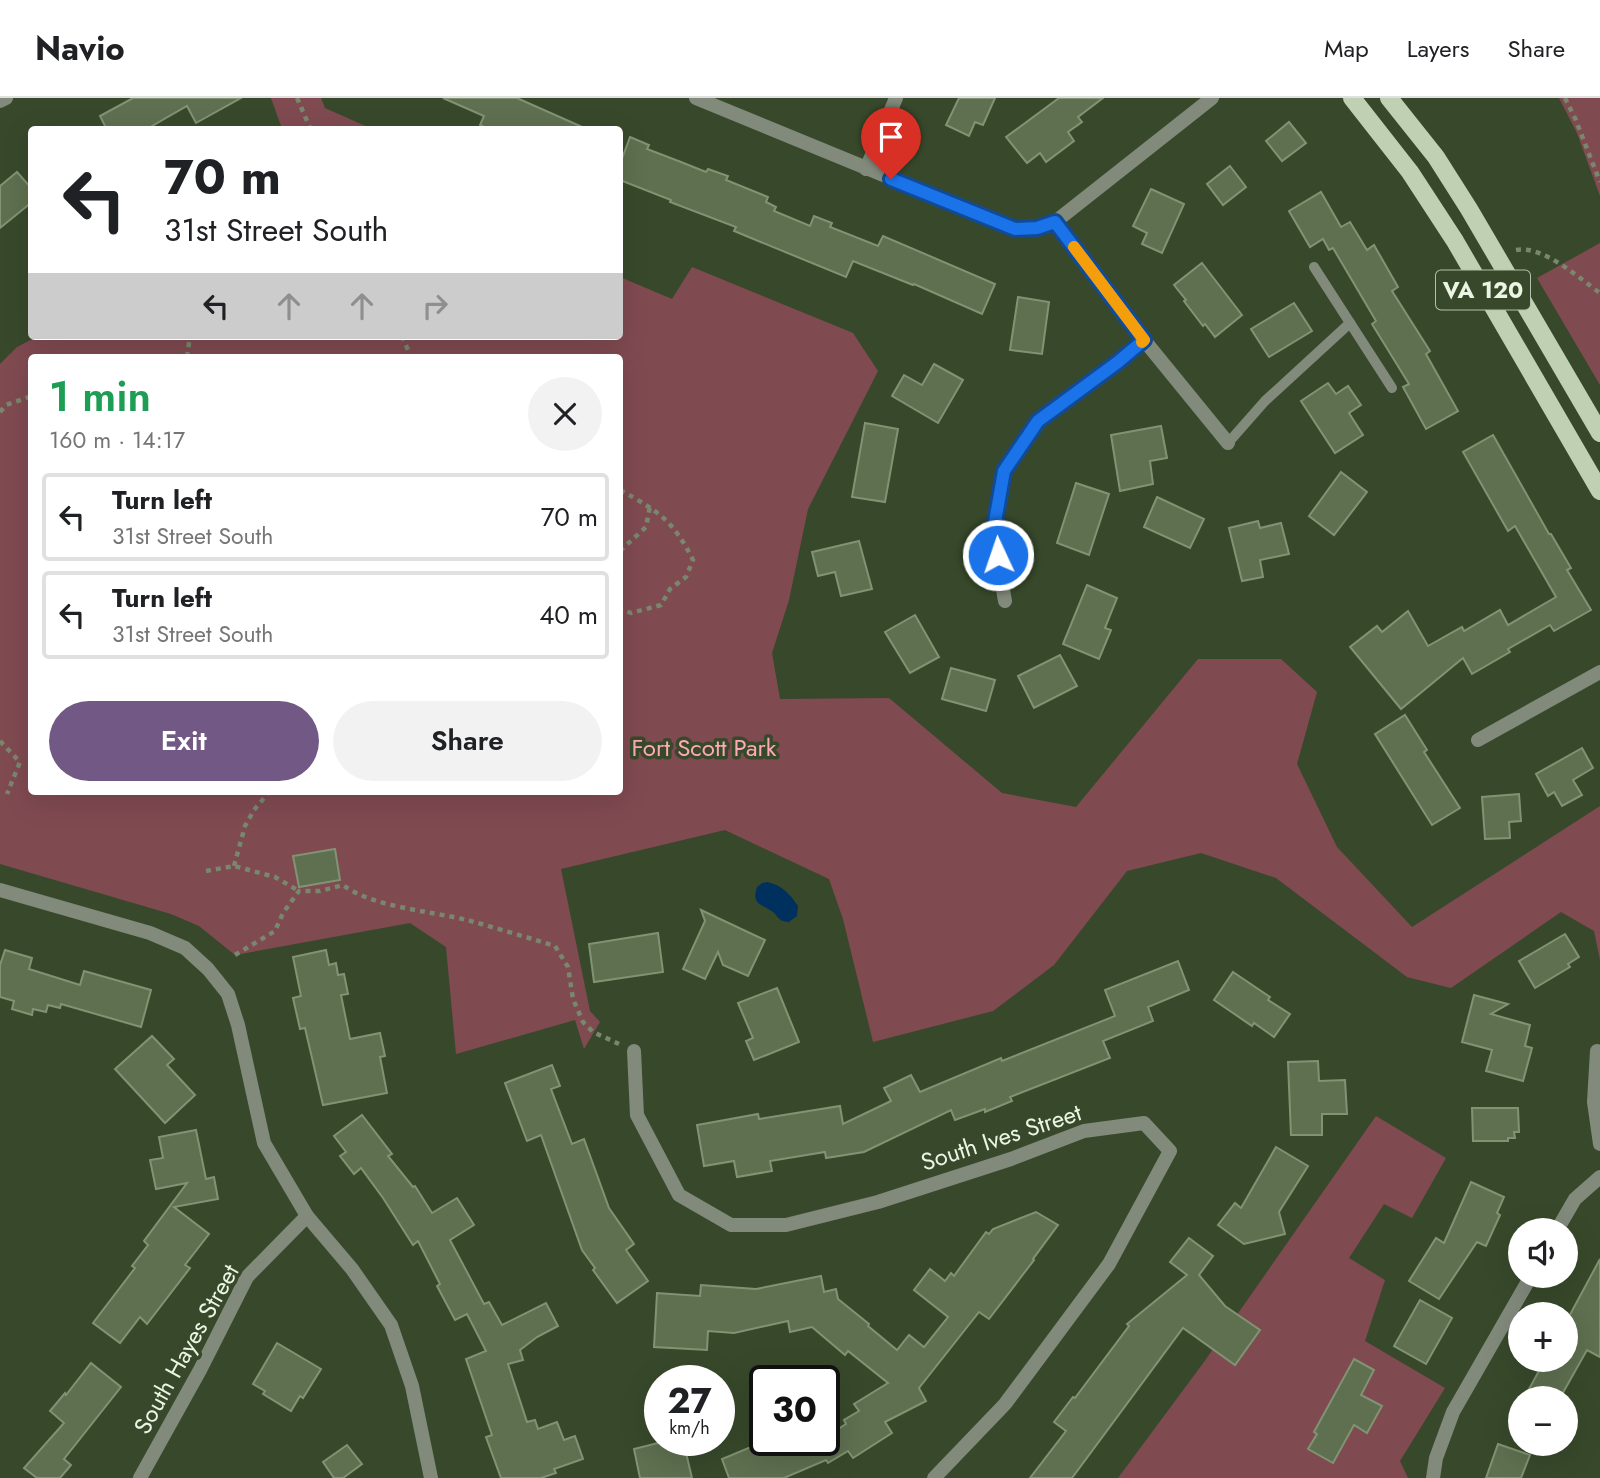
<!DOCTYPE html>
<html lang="en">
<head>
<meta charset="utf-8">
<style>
  body { margin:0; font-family:Jost,sans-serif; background:#f2f2f2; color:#202124; height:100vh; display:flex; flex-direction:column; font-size:26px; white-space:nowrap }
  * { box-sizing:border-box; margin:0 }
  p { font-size:23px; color:#757577 }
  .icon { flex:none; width:38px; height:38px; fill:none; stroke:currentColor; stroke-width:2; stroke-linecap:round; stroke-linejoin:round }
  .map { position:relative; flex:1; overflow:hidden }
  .details { position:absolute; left:28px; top:256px; width:595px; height:441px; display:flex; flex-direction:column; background:#fff; border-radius:7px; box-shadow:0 7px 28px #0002 }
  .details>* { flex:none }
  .banner { position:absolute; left:28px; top:28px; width:595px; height:214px; border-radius:7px; box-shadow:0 7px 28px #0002; background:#fff; color:#202124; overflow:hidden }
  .tools { position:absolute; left:1508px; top:1120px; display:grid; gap:14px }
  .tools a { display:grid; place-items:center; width:70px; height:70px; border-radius:50%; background:#fff; box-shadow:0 7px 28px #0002; font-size:35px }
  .speed { position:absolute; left:644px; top:1267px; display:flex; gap:14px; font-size:35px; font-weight:700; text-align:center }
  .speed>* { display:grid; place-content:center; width:91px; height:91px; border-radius:50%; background:#fff; box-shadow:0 7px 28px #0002; line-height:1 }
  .speed small { font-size:18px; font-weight:400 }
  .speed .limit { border:4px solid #111; border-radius:10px; background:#fff; color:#111 }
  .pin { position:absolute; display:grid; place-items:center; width:60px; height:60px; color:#fff; margin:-72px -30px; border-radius:50% 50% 50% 0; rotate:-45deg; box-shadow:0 0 7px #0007 }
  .pin .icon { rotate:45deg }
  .me { position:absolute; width:77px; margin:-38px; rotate:357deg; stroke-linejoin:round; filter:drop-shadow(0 0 5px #0008) }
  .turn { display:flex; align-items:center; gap:24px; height:147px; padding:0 21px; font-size:32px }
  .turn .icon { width:91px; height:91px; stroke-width:2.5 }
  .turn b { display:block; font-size:49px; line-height:60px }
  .lanes { display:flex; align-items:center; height:66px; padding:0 21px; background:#0003; justify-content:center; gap:35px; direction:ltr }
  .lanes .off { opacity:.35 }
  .round { display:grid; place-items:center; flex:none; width:74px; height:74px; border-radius:37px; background:#f2f2f2 }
  .headline { display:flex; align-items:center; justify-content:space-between; height:119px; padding:0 21px }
  h1 { font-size:42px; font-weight:600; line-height:52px; color:#1e9e55 }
  .button { display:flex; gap:14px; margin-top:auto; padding:14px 21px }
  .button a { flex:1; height:80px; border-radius:42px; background:#725884; color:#fff; font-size:28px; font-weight:600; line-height:80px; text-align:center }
  .button a+a { background:#f2f2f2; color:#202124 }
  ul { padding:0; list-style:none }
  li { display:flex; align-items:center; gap:21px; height:88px; margin:0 14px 10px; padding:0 7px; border:4px solid #e0e0e0; border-radius:7px }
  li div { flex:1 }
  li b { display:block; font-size:26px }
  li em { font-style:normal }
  header { display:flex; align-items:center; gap:42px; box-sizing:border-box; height:98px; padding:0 35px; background:#fff; border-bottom:2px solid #e0e0e0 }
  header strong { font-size:33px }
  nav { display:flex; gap:38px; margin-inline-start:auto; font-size:24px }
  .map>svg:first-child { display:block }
  .green { fill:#804a51; fill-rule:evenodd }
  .water { fill:#00305e }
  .building { fill:#5e7050; stroke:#809372; stroke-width:2 }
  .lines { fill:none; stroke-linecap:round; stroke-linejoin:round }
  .path { stroke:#79876e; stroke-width:4.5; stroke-dasharray:5 5; stroke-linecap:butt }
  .service { stroke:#828a7c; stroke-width:10 }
  .minor { stroke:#828a7c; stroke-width:14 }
  .tertiary { stroke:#828a7c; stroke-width:14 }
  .primary { stroke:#bfd0b3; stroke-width:18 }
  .route-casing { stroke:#114b97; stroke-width:18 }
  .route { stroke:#1a73e8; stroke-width:12 }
  .slow { stroke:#f59e0b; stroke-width:12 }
  .labels { text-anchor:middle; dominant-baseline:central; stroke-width:7; stroke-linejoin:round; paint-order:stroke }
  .shield { fill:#38492b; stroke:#b5c1ac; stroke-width:2 }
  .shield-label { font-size:23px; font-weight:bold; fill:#eaf5e3 }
  .park-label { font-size:24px; fill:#feaab4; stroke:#38492b }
  .street-label { font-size:24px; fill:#eaf5e3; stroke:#38492b }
</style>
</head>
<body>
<header>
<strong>Navio</strong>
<nav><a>Map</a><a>Layers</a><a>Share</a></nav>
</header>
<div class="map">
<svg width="1600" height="1380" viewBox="0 0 1600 1380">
  <rect width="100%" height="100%" fill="#38492b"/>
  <!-- green -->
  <g class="green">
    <path d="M271,0H321L325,10L372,31H279L281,28Z"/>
    <path d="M1559,0H1600V98L1577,35Z"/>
    <path d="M1600,145V287L1537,180Z"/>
    <path d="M692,169L853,235L878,273L808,411L789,502L772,555L780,601L889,600L1002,695L1076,709L1198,561H1281L1317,594L1297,666L1337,749L1412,829L1600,708V862L1594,833L1561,814L1451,890L1407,879L1276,780L1201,755L1127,773L1054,867L993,913L873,944L843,821L829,781L725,732L561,771L590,913L600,924L584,951L575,922L456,956L446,849L410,825L235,857L199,828L171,816L0,766V266L17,249L38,238H620V179L672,201ZM32,259H620V693H32Z"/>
    <path d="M1376,1018L1446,1060L1412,1120L1384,1106L1349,1160L1385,1182L1365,1243L1445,1290L1400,1363L1408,1380H1118L1204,1264Z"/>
  </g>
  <!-- water -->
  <path class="water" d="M767,784C782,787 790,796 798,808L797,818L789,824C776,823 779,817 770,812C758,805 752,805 757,789L762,785Z"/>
  <!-- building -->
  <g class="building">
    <path d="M133,0H241L196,25L187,8L145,32H107L100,18Z"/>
    <path d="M443,0H517L589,32H491L480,27L484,18Z"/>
    <path d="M959,0H995L983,27L975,24L969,38L946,27Z"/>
    <path d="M1059,0H1103L1078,19L1082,24L1068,34L1074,43L1046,64L1040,55L1027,65L1006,39Z"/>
    <path d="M1289,24L1306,45L1282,63L1266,43Z"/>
    <path d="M630,39L649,47L647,51L681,64L706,74L708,71L728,78L726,82L768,99L766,104L776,109L774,113L810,128L814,118L832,125L830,129L878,148L883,138L995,186L982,216L914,186L913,187L853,163L846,179L734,133L736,129L670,104L671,102L620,82V66Z"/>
    <path d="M1230,68L1246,89L1223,107L1207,86Z"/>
    <path d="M17,74L32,91V104L0,130V88Z"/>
    <path d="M1151,91L1184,106L1162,155L1142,146L1147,135L1133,128Z"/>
    <path d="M1321,94L1341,129L1350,124L1367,152L1374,147L1398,189L1392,193L1430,253L1426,256L1458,313L1426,331L1403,289L1409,286L1372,226L1376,223L1333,150L1329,152L1323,141L1310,149L1289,113Z"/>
    <path d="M1202,165L1242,217L1215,239L1205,226L1203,228L1184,203L1186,202L1174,187Z"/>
    <path d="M1018,199L1049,204L1042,256L1010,252Z"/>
    <path d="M1294,205L1312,233L1269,259L1251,231Z"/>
    <path d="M934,266L963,282L938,325L892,298L904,277L922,287Z"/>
    <path d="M1328,285L1336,296L1348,288L1361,307L1349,315L1363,337L1335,355L1301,303Z"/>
    <path d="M865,325L898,331L885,404L852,399Z"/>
    <path d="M1161,328L1167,360L1150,363L1153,386L1120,393L1111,337Z"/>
    <path d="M1493,337L1549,436H1551L1571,470L1567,472L1591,512L1554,533L1550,527L1508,551L1510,554L1472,576L1463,560L1401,611L1350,549L1377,528L1382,534L1408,513L1428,548L1462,529L1464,533L1500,512L1508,527L1556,499L1515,428L1508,433L1463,354Z"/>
    <path d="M1341,374L1367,394L1334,437L1309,418Z"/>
    <path d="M1076,385L1109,396L1089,457L1057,445Z"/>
    <path d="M1157,399L1204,421L1190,450L1144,429Z"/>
    <path d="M1258,423L1260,430L1281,425L1289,456L1260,462L1263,479L1242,483L1229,430Z"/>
    <path d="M859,443L872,491L841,498L835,474L818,478L812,454Z"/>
    <path d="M1087,487L1117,500L1105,530L1111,532L1099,561L1063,546Z"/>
    <path d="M915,517L939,559L910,575L885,534Z"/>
    <path d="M1060,557L1077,588L1034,610L1018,578Z"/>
    <path d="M951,570L995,582L986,613L942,601Z"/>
    <path d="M1405,617L1427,652L1424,654L1460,710L1432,727L1375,636Z"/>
    <path d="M1582,650L1593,670L1573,682L1582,697L1562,708L1554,694L1548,698L1536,676Z"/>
    <path d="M1519,696L1521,723L1509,724L1510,740L1485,741L1482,699Z"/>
    <path d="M335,751L340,782L299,789L293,758Z"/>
    <path d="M701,812L765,842L748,878L723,867L718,854L705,881L683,871L705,823Z"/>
    <path d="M658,835L663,874L594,884L589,846Z"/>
    <path d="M1565,836L1579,859L1568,866L1570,869L1535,890L1519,863Z"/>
    <path d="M5,852L32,860L29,871L80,887L84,873L151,892L141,929L61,906L60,910L48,907L46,914L33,911L32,917L12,911L14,903L0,899V867Z"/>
    <path d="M326,852L329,867L336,865L338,877L344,876L348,896L341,897L350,941L380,935L385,958L380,959L387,995L323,1007L305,930L300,931L293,900L301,898L293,859Z"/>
    <path d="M1178,863L1189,892L1148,909L1153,923L1103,943L1110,960L1010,999L1012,1003L985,1014V1011L955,1022L951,1012L864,1054L826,1060L825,1054L770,1063L772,1073L737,1079L734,1063L704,1068L697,1027L758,1016L759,1021L840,1008L843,1026L891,1003L884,990L911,977L920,994L1001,960L1002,963L1115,918L1105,892Z"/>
    <path d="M1233,874L1270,899L1268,902L1290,916L1274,939L1254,925L1252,928L1214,902Z"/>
    <path d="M777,890L799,944L754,962L746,943L753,940L738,905Z"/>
    <path d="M1474,897L1508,906L1491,916L1530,927L1525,948L1532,950L1523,983L1486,973L1492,952L1462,944Z"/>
    <path d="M152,938L174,961L167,967L195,997L165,1025L115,971Z"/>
    <path d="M1318,963L1319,983L1345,982L1347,1016H1322V1037H1291L1288,964Z"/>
    <path d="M552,967L560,988L551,991L572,1046L584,1041L609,1110L634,1146L626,1152L648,1183L617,1205L593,1172L595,1170L582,1152L541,1037L527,1043L505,985Z"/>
    <path d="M1472,1010H1518L1519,1034H1514L1515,1040H1508V1043H1473Z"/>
    <path d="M362,1017L392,1056L388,1058L413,1089L415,1088L432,1115L457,1100L474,1127L450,1142L484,1206L489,1204L502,1227L546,1205L558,1228L537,1239L520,1252L523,1262L508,1266L527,1324L535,1322L538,1331L557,1324L564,1342L575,1338L583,1361L554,1371L556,1375L541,1380H501L486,1339L492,1337L466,1261L486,1253L467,1216L455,1222L437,1188L440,1186L418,1143L413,1147L383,1100L361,1070L354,1076L340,1058L346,1054L334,1038Z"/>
    <path d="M196,1032L206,1081L214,1079L218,1101L174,1109L209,1136L185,1167L190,1170L147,1226L140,1219L120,1245L93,1225L135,1170L132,1168L148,1147L144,1143L187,1085L156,1091L150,1062L163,1060L159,1039Z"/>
    <path d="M1276,1049L1308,1068L1279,1114L1285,1136L1244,1146L1218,1127L1235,1105L1241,1110Z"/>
    <path d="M1471,1084L1504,1099L1497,1115L1500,1117L1486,1148L1477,1144L1439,1201L1409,1183L1436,1140L1444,1145Z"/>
    <path d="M1036,1114L1058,1127L1033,1161L1034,1162L989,1221L979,1214L919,1290L926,1303L885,1324L892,1335L853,1360L848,1353L828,1365L826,1362L784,1380H729L722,1361L768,1342H788L791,1350L795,1348L798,1356L820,1342H824V1340L846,1326L844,1322L859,1313L854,1306L888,1285L848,1253L845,1257L812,1229L790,1234L788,1223L734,1235L708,1233L707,1252L654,1249L657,1195L700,1198L701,1187L756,1191L821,1178L824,1194L836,1191L838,1201L869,1226L868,1228L897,1252L909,1237L924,1249L948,1219L914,1192L930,1171L945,1183L951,1175L954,1178L986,1134L989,1136L993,1131Z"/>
    <path d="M1189,1140L1213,1158L1199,1177L1225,1208L1260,1232L1235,1267L1183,1230L1072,1380H1030L1066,1333L1054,1324L1073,1299L1075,1300L1129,1228L1127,1226L1187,1177L1170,1164Z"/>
    <path d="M1600,1161V1259L1587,1252L1560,1300H1524L1545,1262H1566V1224Z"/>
    <path d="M1420,1202L1452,1220L1426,1266L1394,1248Z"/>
    <path d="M277,1245L321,1271L303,1300L300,1298L291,1313L263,1296L265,1293L253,1286Z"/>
    <path d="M1354,1261L1374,1272L1361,1297L1382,1308L1367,1335L1354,1327L1333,1365L1308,1351L1317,1336L1314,1334Z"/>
    <path d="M91,1265L121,1289L64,1361L71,1367L60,1380H37L24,1370L64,1325L50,1313L65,1295L66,1297Z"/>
    <path d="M670,1342H683L692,1380H640L634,1351Z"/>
    <path d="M1498,1346L1530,1357L1521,1380H1486Z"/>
    <path d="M347,1347L362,1366L343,1380H334L323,1364Z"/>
  </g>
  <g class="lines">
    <!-- path -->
    <g class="path">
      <path d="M297,0L311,32"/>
      <path d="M1565,0L1575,20L1600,84"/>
      <path d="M1516,152C1543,147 1579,180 1600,195"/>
      <path d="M402,238L411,259"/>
      <path d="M187,259L190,238"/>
      <path d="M0,314L6,307L32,298"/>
      <path d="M620,392C658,413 673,422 693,462L686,479L670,491L661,507L631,515L620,511"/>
      <path d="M620,453L646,429L650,408"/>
      <path d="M0,643L20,664L7,696"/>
      <path d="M234,768L245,728L254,712L270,693"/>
      <path d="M206,773L234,768L275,779L299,793"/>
      <path d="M235,857L275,833L283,815L299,793H320L343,787C372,809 430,813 467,822C496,830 526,839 555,848L568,869L573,901L583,924L593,934L619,946"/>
    </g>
    <!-- service -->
    <g class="service">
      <path d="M1314,169L1392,290"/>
      <path d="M1228,345L1265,303L1350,225"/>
    </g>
    <!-- minor -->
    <g class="minor">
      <path d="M696,0L1015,131L1037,130L1055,124L1144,242L1228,345"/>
      <path d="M0,3L6,0"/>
      <path d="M866,71L896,0"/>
      <path d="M1055,124L1212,0"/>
      <path d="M1005,503L993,434L1004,373L1038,323L1118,264L1144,242"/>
      <path d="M1478,642L1600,574"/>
      <path d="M634,953L637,1017L679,1097L731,1127H786L878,1104L1011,1061L1084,1033L1144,1025L1170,1053L1109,1166L1005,1306L934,1380"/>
      <path d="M1597,953L1594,1004L1600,1046"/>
      <path d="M1557,1132L1575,1101L1600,1079"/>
      <path d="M140,1380L200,1272L247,1179L307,1118"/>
      <path d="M1433,1380L1436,1360L1453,1314L1531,1178"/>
    </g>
    <!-- tertiary -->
    <path class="tertiary" d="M0,792L150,835L185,850L208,871L228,896L238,927L264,1045L307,1118L352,1171L391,1227L412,1288L431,1380"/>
    <!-- primary -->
    <g class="primary">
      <path d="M1352,0L1410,74L1455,143L1600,393"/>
      <path d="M1389,0L1436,59L1469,111L1600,335"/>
    </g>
  </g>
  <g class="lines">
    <defs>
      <path id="route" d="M891,81L1015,131L1037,130L1055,124L1144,242L1118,264L1038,323L1004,373L993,435L998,457"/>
    </defs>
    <!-- route casing -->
    <use href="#route" class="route-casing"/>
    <!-- route -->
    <use href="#route" class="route"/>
    <!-- slow -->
    <path class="slow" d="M1074,149L1144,242L1142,244"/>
  </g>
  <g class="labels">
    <!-- shield labels -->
    <rect class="shield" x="1436" y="172.5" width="94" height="39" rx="5"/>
    <g class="shield-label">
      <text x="1483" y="192">VA 120</text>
    </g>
    <!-- park labels -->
    <g class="park-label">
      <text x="704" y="649">Fort Scott Park</text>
    </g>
    <!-- street labels -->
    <g class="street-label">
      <text transform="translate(1001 1039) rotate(-18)">South Ives Street</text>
      <text transform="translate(186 1251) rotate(-61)">South Hayes Street</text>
    </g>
  </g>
</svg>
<div class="tools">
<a><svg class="icon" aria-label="sound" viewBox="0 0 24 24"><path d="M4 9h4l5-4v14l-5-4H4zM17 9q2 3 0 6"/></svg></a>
<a>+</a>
<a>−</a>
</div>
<div class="speed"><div>27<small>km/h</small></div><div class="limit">30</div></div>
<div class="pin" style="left:891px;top:81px;background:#d93025"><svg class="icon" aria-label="arrive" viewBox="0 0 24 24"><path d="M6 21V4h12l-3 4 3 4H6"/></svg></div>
<svg class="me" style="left:998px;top:457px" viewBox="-20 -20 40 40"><circle r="17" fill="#1a73e8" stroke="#fff" stroke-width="3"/><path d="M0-11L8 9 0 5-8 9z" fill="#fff"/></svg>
<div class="banner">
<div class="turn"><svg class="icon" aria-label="left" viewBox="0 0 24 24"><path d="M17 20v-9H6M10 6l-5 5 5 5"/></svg><div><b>70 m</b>31st Street South</div></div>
<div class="lanes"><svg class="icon" aria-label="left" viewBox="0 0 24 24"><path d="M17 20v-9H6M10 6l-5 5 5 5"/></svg><svg class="icon off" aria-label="ahead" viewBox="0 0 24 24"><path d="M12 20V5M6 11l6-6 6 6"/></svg><svg class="icon off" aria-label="ahead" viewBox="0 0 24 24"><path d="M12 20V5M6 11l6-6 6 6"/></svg><svg class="icon off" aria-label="right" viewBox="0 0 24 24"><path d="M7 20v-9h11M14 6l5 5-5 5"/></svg></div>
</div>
<section class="details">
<div class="headline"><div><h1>1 min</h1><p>160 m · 14:17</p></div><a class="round"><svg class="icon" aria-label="close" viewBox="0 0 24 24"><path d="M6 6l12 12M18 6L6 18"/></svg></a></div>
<ul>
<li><svg class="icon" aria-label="left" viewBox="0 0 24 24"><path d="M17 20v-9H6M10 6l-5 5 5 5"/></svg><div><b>Turn left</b><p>31st Street South</p></div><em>70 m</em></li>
<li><svg class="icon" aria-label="left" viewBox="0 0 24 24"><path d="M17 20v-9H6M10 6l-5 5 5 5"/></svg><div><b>Turn left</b><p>31st Street South</p></div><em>40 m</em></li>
</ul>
<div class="button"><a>Exit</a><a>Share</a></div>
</section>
</div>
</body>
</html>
